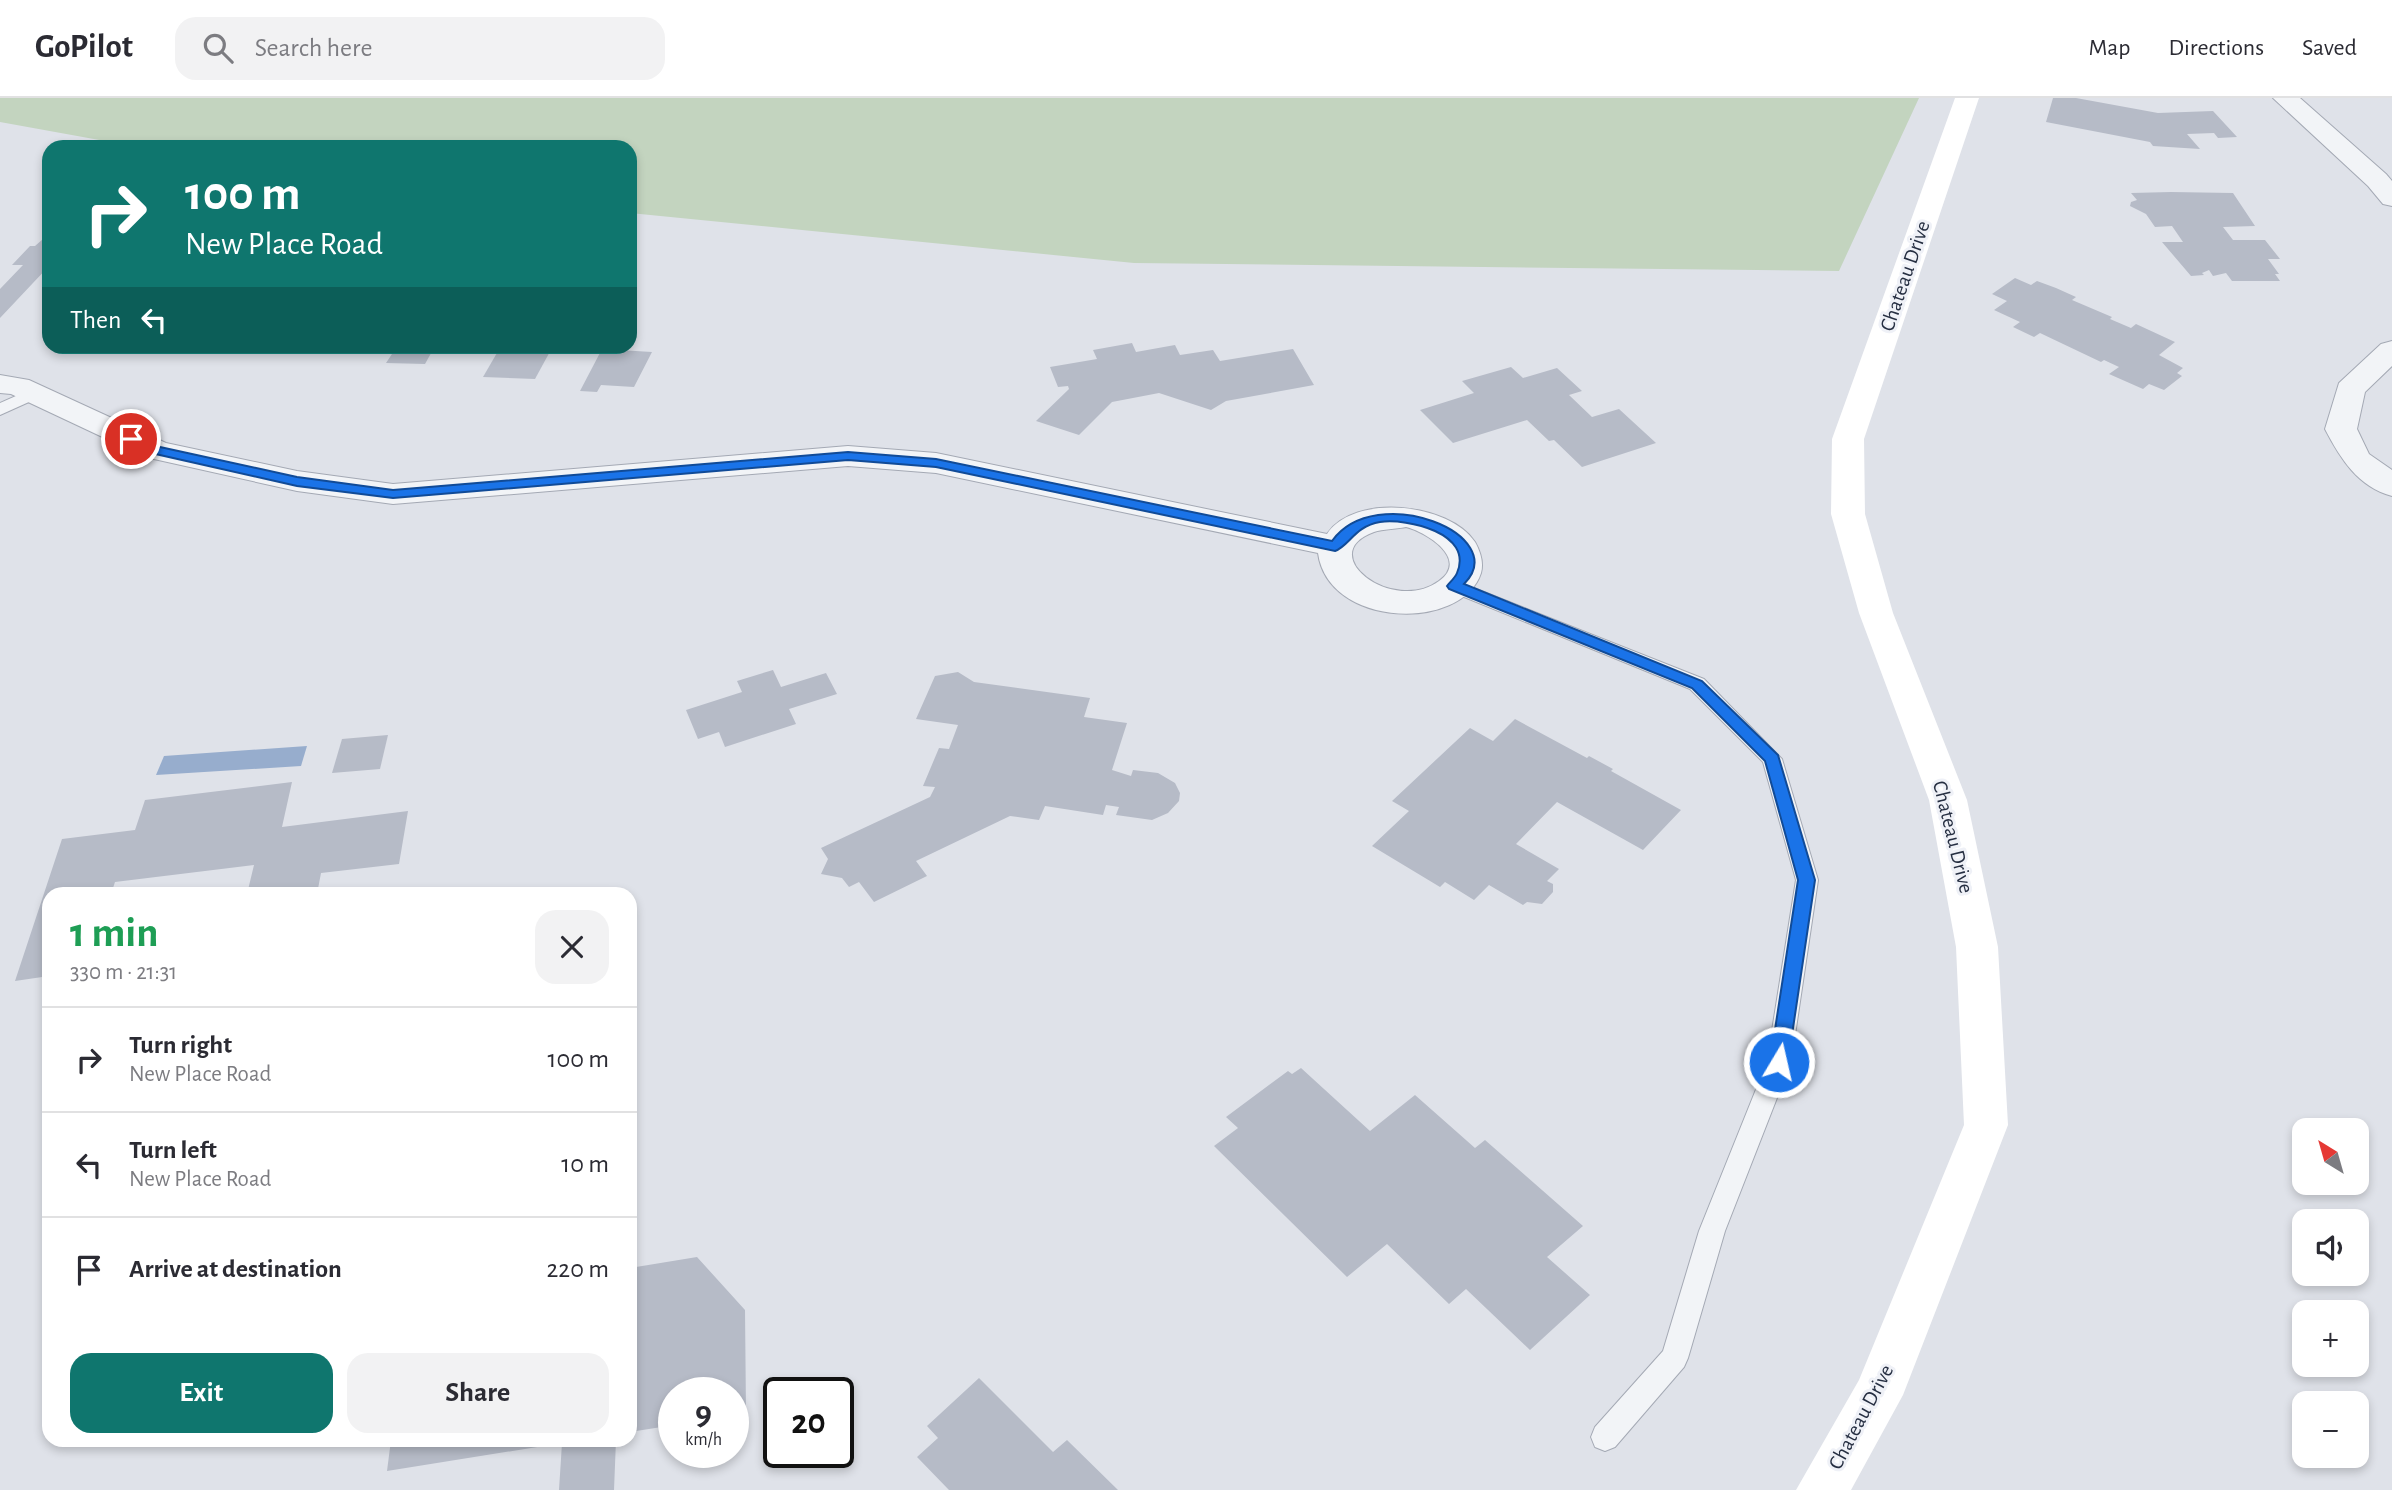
<!DOCTYPE html>
<html lang="en">
<head>
<meta charset="utf-8">
<style>
  body { margin:0; font-family:"Alegreya Sans",sans-serif; background:#f2f2f3; color:#2b2b33; height:100vh; display:flex; flex-direction:column; font-size:26px; white-space:nowrap }
  * { box-sizing:border-box; margin:0 }
  p { font-size:23px; color:#7c7c81 }
  .icon { flex:none; width:38px; height:38px; fill:none; stroke:currentColor; stroke-width:2; stroke-linecap:round; stroke-linejoin:round }
  .map { position:relative; flex:1; overflow:hidden }
  .side { position:absolute; left:42px; top:789px; width:595px; height:560px; display:flex; flex-direction:column; background:#fff; border-radius:21px; box-shadow:0 4px 10px #0003 }
  .side>* { flex:none }
  .top-card { position:absolute; left:42px; top:42px; width:595px; height:214px; border-radius:21px; box-shadow:0 4px 10px #0003; background:#0f766e; color:#fff; overflow:hidden }
  .needle { width:46px; rotate:323deg }
  .controls { position:absolute; left:2292px; top:1020px; display:grid; gap:14px }
  .controls a { display:grid; place-items:center; width:77px; height:77px; border-radius:14px; background:#fff; box-shadow:0 4px 10px #0003; font-size:35px }
  .speed { position:absolute; left:658px; top:1279px; display:flex; gap:14px; font-size:35px; font-weight:700; text-align:center }
  .speed>* { display:grid; place-content:center; width:91px; height:91px; border-radius:50%; background:#fff; box-shadow:0 4px 10px #0003; line-height:1 }
  .speed small { font-size:18px; font-weight:400 }
  .speed .limit { border:4px solid #111; border-radius:10px; background:#fff; color:#111 }
  .pin { position:absolute; display:grid; place-items:center; width:60px; height:60px; color:#fff; margin:-30px; border:4px solid #fff; border-radius:50%; box-shadow:0 2px 7px #0007 }
  .me { position:absolute; width:77px; margin:-38px; rotate:9deg; stroke-linejoin:round; filter:drop-shadow(0 0 5px #0008) }
  .turn { display:flex; align-items:center; gap:24px; height:147px; padding:0 28px; font-size:32px }
  .turn .icon { width:91px; height:91px; stroke-width:2.5 }
  .turn b { display:block; font-size:49px; line-height:60px }
  .then { display:flex; align-items:center; height:66px; padding:0 28px; background:#0003; gap:14px; font-size:26px }
  .round { display:grid; place-items:center; flex:none; width:74px; height:74px; border-radius:21px; background:#f2f2f3 }
  .overview { display:flex; align-items:center; justify-content:space-between; height:119px; padding:0 28px }
  h1 { font-size:42px; font-weight:700; line-height:52px; color:#1e9e55 }
  .cta { display:flex; gap:14px; margin-top:auto; padding:14px 28px }
  .cta a { flex:1; height:80px; border-radius:21px; background:#0f766e; color:#fff; font-size:28px; font-weight:700; line-height:80px; text-align:center }
  .cta a+a { background:#f2f2f3; color:#2b2b33 }
  ul { padding:0; list-style:none }
  li { display:flex; align-items:center; gap:21px; height:105px; padding:0 28px; border-top:2px solid #e1e1e2 }
  li div { flex:1 }
  li b { display:block; font-size:26px }
  li em { font-style:normal }
  header { display:flex; align-items:center; gap:42px; box-sizing:border-box; height:98px; padding:0 35px; background:#fff; border-bottom:2px solid #e1e1e2 }
  header strong { font-size:33px }
  nav { display:flex; gap:38px; margin-inline-start:auto; font-size:24px }
  .search { width:490px; height:63px; background:#f2f2f3; display:flex; align-items:center; gap:18px; box-sizing:border-box; padding:0 24px; border-radius:21px; color:#7c7c81; font-size:26px }
  .map>svg:first-child { display:block }
  .green { fill:#c3d4bf }
  .water { fill:#97adcd }
  .building { fill:#b6bbc7 }
  .lines { fill:none; stroke-linecap:round; stroke-linejoin:round }
  .lane-casing { stroke:#a4a9b4; stroke-width:2 }
  .street-casing { stroke:#a4a9b4; stroke-width:2 }
  .lane { fill:#f2f4f7; fill-rule:evenodd }
  .street { fill:#f2f4f7; fill-rule:evenodd }
  .secondary { fill:#fff; fill-rule:evenodd }
  .route { fill:#1a73e8; stroke:#114b97; stroke-width:2 }
  .labels { text-anchor:middle; dominant-baseline:central; stroke-width:6; stroke-linejoin:round; paint-order:stroke }
  .street-label { font-size:21px; fill:#262f42; stroke:#eff1f7 }
</style>
</head>
<body>
<header>
<strong>GoPilot</strong>
<div class="search"><svg class="icon" aria-label="search" viewBox="0 0 24 24"><circle cx="10" cy="10" r="6"/><path d="M15 15l6 6"/></svg>Search here</div>
<nav><a>Map</a><a>Directions</a><a>Saved</a></nav>
</header>
<div class="map">
<svg width="2392" height="1392" viewBox="0 0 2392 1392">
  <rect width="100%" height="100%" fill="#dfe2e9"/>
  <!-- green -->
  <path class="green" d="M0,0H1919L1839,173L1134,165L630,115V49H138L0,24Z"/>
  <!-- water -->
  <path class="water" d="M307,648L301,668L156,677L164,658Z"/>
  <!-- building -->
  <g class="building">
    <path d="M2053,0H2076L2158,15L2213,13L2237,39L2218,40L2214,35L2187,36L2200,51L2153,48L2150,44L2046,24Z"/>
    <path d="M2171,94L2233,95L2255,128L2223,129L2233,142H2265L2280,161H2268L2279,176H2275L2280,183H2232L2226,175L2213,178L2209,172L2202,175L2204,177L2191,178L2162,144H2183L2172,128L2155,129L2146,116L2130,108L2131,104L2137,102L2131,95Z"/>
    <path d="M43,141H49V168L0,220V191L23,167H12L30,148H35Z"/>
    <path d="M2015,180L2031,187L2037,183L2056,190L2076,199L2072,202L2112,219L2110,221L2131,230L2136,226L2175,244L2159,257L2183,270L2177,275L2182,278L2164,292L2149,286L2143,291L2109,276L2119,269L2104,262L2101,264L2040,235L2034,239L2013,229L2020,224L1994,212L2007,203L1992,196Z"/>
    <path d="M1132,245L1136,254L1175,247L1180,257L1213,252L1220,263L1293,251L1314,287L1226,303L1211,312L1159,295L1112,304L1079,337L1036,323L1069,291L1068,288L1058,289L1050,269L1097,261L1093,252Z"/>
    <path d="M333,248H435L425,266L386,265L392,256L329,254Z"/>
    <path d="M501,248H553L535,281L483,279Z"/>
    <path d="M602,251L652,254L634,289L601,287L597,294L580,293Z"/>
    <path d="M1511,269L1523,280L1557,270L1582,293L1569,297L1592,319L1619,311L1656,345L1582,369L1554,342L1549,343L1527,322L1453,345L1420,312L1474,295L1462,283Z"/>
    <path d="M773,572L781,589L826,575L837,596L789,611L796,626L725,649L719,634L698,641L686,612L742,594L737,583Z"/>
    <path d="M958,574L974,584L1090,600L1084,619L1127,625L1112,672L1131,678L1133,672L1158,675L1175,685L1180,695L1179,703L1168,715L1152,722L1116,717L1119,709L1106,707L1103,717L1045,708L1039,722L1010,718L916,763L927,778L874,804L859,784L849,789L842,780L821,776L828,761L821,750L930,699L935,689L923,688L939,650L949,651L958,627L916,621L935,578Z"/>
    <path d="M1515,621L1587,660L1589,658L1613,671L1611,673L1681,712L1643,752L1557,704L1516,746L1559,771L1547,783L1553,786V794L1542,806L1527,804L1523,807L1489,787L1474,802L1445,784L1440,789L1372,748L1409,713L1392,703L1470,630L1493,643Z"/>
    <path d="M388,637L380,671L332,675L342,641Z"/>
    <path d="M292,684L282,729L408,713L399,766L321,775L317,796H247L254,767L115,784L111,796H49V878L15,883L62,741L135,732L145,702Z"/>
    <path d="M1301,970L1370,1033L1415,997L1475,1050L1485,1042L1583,1128L1547,1159L1590,1197L1530,1252L1466,1191L1449,1206L1387,1146L1347,1179L1214,1048L1238,1030L1226,1019L1288,973L1292,976Z"/>
    <path d="M697,1159L745,1212L746,1315L733,1317V1295H674V1327L630,1334V1170Z"/>
    <path d="M979,1280L1053,1354L1067,1342L1118,1392H949L917,1359L938,1340L927,1328Z"/>
    <path d="M391,1342H616L614,1392H559L562,1345L387,1373Z"/>
  </g>
  <g class="lines">
    <defs>
      <g id="lane">
        <path d="M34,290L40,291L42,295L40,299L0,317V305Z"/>
        <path d="M1454,482L1704,581L1782,661L1818,782L1791,964L1725,1133L1688,1260L1684,1269L1615,1349L1605,1353L1595,1349L1591,1339L1595,1329L1663,1253L1699,1133L1767,964L1796,782L1763,664L1690,591L1447,492L1445,488L1447,484Z"/>
      </g>
      <g id="street">
        <path d="M2273,0H2300L2386,76L2392,83V108L2383,106L2368,88Z"/>
        <path d="M2392,243V268L2365,294L2357,331L2369,356L2392,372V398C2358,389 2340,360 2325,331L2339,285L2381,246Z"/>
        <path d="M0,277L29,282L166,345L297,373L393,386L848,348L936,355L1327,436C1354,395 1449,405 1475,444C1480,453 1484,464 1481,475C1462,534 1328,530 1318,455L936,375L848,368L393,406L297,393L145,359L11,296L0,295ZM1406,429C1426,434 1470,461 1439,483C1393,517 1313,456 1374,434C1383,431 1396,431 1406,429Z"/>
      </g>
    </defs>
    <!-- lane casing -->
    <use href="#lane" class="lane-casing"/>
    <!-- street casing -->
    <use href="#street" class="street-casing"/>
    <!-- lane -->
    <use href="#lane" class="lane"/>
    <!-- street -->
    <use href="#street" class="street"/>
    <!-- secondary -->
    <path class="secondary" d="M1955,0H1979L1864,341L1865,416L1893,515L1967,702L1998,849L2008,1027L1903,1297L1851,1392H1796L1859,1282L1964,1027L1956,849L1929,702L1859,515L1831,416L1832,341Z"/>
  </g>
  <!-- route -->
  <path class="route" d="M131,337L160,349L297,379L393,392L848,354L936,361L1332,443C1376,382 1513,437 1464,486L1702,583L1778,657L1815,782L1788,964L1779,972L1770,964L1798,782L1765,663L1692,590L1449,491L1447,488C1450,484 1455,480 1457,475C1474,435 1407,420 1380,424C1355,428 1349,448 1335,453L936,369L848,362L393,400L297,388L151,355L127,344L125,341Z"/>
  <g class="labels">
    <!-- street labels -->
    <g class="street-label">
      <text transform="translate(1905 178) rotate(-71)">Chateau Drive</text>
      <text transform="translate(1953 739) rotate(76)">Chateau Drive</text>
      <text transform="translate(1861 1319) rotate(-62)">Chateau Drive</text>
    </g>
  </g>
</svg>
<div class="controls">
<a><svg class="needle" viewBox="-14 -14 28 28"><path d="M0-13l5 13h-10z" fill="#e53935"/><path d="M0 13l5-13h-10z" fill="#7c7c81"/></svg></a>
<a><svg class="icon" aria-label="sound" viewBox="0 0 24 24"><path d="M4 9h4l5-4v14l-5-4H4zM17 9q2 3 0 6"/></svg></a>
<a>+</a>
<a>−</a>
</div>
<div class="speed"><div>9<small>km/h</small></div><div class="limit">20</div></div>
<div class="pin" style="left:131px;top:341px;background:#d93025"><svg class="icon" aria-label="arrive" viewBox="0 0 24 24"><path d="M6 21V4h12l-3 4 3 4H6"/></svg></div>
<svg class="me" style="left:1779px;top:964px" viewBox="-20 -20 40 40"><circle r="17" fill="#1a73e8" stroke="#fff" stroke-width="3"/><path d="M0-11L8 9 0 5-8 9z" fill="#fff"/></svg>
<div class="top-card">
<div class="turn"><svg class="icon" aria-label="right" viewBox="0 0 24 24"><path d="M7 20v-9h11M14 6l5 5-5 5"/></svg><div><b>100 m</b>New Place Road</div></div>
<div class="then">Then<svg class="icon" aria-label="left" viewBox="0 0 24 24"><path d="M17 20v-9H6M10 6l-5 5 5 5"/></svg></div>
</div>
<section class="side">
<div class="overview"><div><h1>1 min</h1><p>330 m · 21:31</p></div><a class="round"><svg class="icon" aria-label="close" viewBox="0 0 24 24"><path d="M6 6l12 12M18 6L6 18"/></svg></a></div>
<ul>
<li><svg class="icon" aria-label="right" viewBox="0 0 24 24"><path d="M7 20v-9h11M14 6l5 5-5 5"/></svg><div><b>Turn right</b><p>New Place Road</p></div><em>100 m</em></li>
<li><svg class="icon" aria-label="left" viewBox="0 0 24 24"><path d="M17 20v-9H6M10 6l-5 5 5 5"/></svg><div><b>Turn left</b><p>New Place Road</p></div><em>10 m</em></li>
<li><svg class="icon" aria-label="arrive" viewBox="0 0 24 24"><path d="M6 21V4h12l-3 4 3 4H6"/></svg><div><b>Arrive at destination</b></div><em>220 m</em></li>
</ul>
<div class="cta"><a>Exit</a><a>Share</a></div>
</section>
</div>
</body>
</html>
